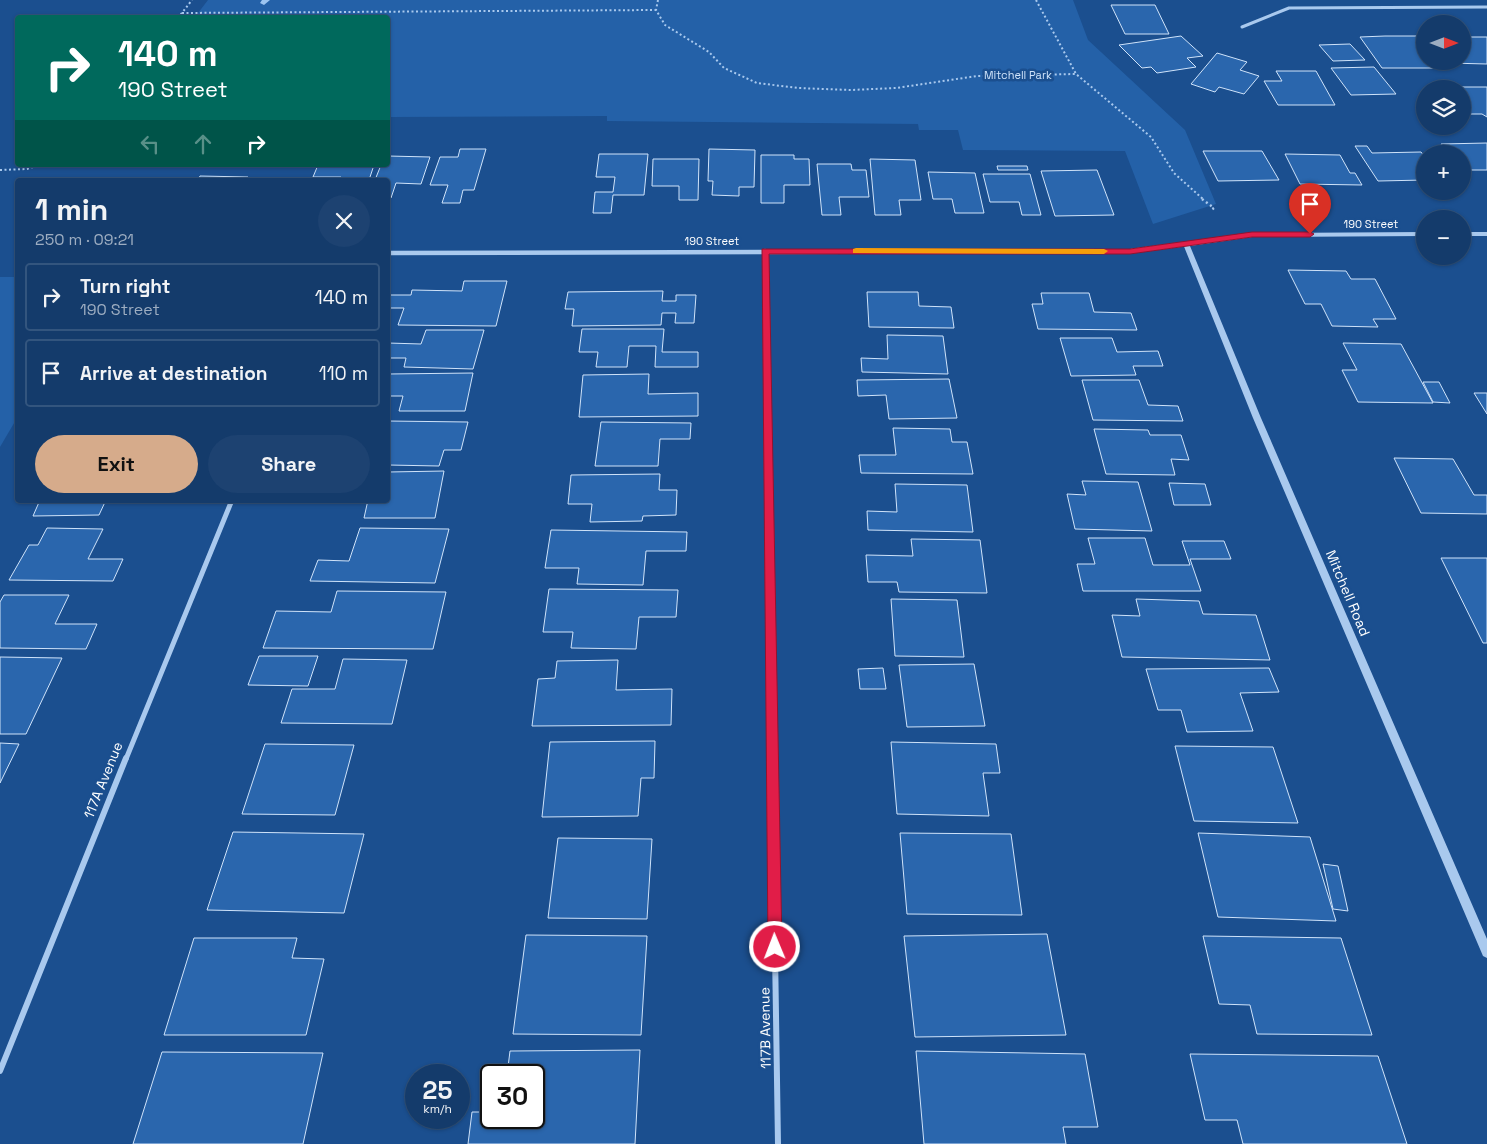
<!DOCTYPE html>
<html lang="en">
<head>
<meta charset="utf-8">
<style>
  body { margin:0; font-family:"Space Grotesk",sans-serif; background:#1d4271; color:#f1f3f6; height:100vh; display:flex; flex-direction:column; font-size:19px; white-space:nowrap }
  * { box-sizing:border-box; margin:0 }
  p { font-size:16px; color:#9dadc1 }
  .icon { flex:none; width:28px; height:28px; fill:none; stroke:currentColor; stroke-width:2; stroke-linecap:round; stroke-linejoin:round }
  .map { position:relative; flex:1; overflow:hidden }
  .side { position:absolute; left:15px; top:178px; width:375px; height:325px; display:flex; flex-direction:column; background:#143b6b; border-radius:5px; box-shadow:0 1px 4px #0004,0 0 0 1px #33557e }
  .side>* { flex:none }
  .top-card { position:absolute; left:15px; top:15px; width:375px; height:152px; border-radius:5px; box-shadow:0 1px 4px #0004,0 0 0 1px #33557e; background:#00695c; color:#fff; overflow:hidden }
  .needle { width:32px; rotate:90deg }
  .buttons { position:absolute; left:1416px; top:15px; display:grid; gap:10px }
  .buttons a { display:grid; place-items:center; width:55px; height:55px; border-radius:50%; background:#143b6b; box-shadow:0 1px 4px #0004,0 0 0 1px #33557e; font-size:25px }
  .speed { position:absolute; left:405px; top:1064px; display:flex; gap:10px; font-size:25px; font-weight:700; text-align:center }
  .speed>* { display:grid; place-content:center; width:65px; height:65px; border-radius:50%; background:#143b6b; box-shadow:0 1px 4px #0004,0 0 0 1px #33557e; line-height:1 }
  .speed small { font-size:12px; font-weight:400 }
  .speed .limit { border:2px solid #111; border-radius:8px; background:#fff; color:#111 }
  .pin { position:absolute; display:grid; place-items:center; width:42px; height:42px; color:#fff; margin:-51px -21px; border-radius:50% 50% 50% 0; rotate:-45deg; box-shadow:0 0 5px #0007 }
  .pin .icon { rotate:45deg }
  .me { position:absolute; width:55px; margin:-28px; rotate:359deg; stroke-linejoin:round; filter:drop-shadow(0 0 4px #0008) }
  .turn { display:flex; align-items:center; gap:18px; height:105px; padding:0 20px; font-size:22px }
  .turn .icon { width:65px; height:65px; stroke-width:2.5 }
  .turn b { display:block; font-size:35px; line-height:42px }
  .lanes { display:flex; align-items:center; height:48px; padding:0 20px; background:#0003; justify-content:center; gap:25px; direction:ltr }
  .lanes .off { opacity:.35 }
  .round { display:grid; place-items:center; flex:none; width:52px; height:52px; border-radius:26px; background:#1d4271 }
  .summary { display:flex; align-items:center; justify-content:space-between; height:85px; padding:0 20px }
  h1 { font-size:30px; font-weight:700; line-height:38px }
  .cta { display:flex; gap:10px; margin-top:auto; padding:10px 20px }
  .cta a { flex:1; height:58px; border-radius:30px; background:#d6ab8b; color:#111; font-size:20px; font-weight:700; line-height:58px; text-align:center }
  .cta a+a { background:#1d4271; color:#f1f3f6 }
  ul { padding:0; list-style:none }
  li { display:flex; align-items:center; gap:15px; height:68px; margin:0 10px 8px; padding:0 10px; border:2px solid #33557e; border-radius:5px }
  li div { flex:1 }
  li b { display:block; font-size:19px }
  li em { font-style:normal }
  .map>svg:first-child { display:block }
  .green { fill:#2461a8 }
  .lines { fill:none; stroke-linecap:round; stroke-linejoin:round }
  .stream { fill:#9cc4f0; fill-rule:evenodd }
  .building { fill:#2a66ad; stroke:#cfe3fa }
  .path-far1 { stroke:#a9c9ee; stroke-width:2; stroke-dasharray:2 2.5; stroke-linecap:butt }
  .path { stroke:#a9c9ee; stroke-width:2.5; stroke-dasharray:2 3; stroke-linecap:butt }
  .minor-far3 { stroke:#a9c9ee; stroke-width:3 }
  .minor-far2 { stroke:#a9c9ee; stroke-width:4.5 }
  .minor-far1 { stroke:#a9c9ee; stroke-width:5 }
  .minor { stroke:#a9c9ee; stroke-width:6 }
  .tertiary { fill:#a9c9ee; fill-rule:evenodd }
  .route { fill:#e11d48; stroke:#92132f }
  .slow { fill:#f59e0b }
  .labels { text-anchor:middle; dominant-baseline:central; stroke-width:5; stroke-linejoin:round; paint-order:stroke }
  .far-park-label { font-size:11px; fill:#cfe3fa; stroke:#1b4f8f }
  .far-street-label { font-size:11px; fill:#fff; stroke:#1b4f8f }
  .street-label { font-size:14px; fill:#fff; stroke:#1b4f8f }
</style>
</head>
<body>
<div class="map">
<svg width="1487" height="1144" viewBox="0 0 1487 1144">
  <rect width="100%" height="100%" fill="#1b4f8f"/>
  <!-- green -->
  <g class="green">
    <path d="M208,0H1073L1088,40L1185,130L1216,204L1153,224L1125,151L963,150L958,130H919L918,124L607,121V116L388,117V18L195,17Z"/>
    <path d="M0,277H18L17,418L0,447Z"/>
  </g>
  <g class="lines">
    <!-- stream -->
    <path class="stream" d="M262,0H270L264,5L260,3Z"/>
  </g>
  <!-- building -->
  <g class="building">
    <path d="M1111,5H1155L1169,34H1125Z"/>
    <path d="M1181,36L1203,56L1187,58L1196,67L1157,73L1151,67L1142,68L1119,45Z"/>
    <path d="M1385,36H1421L1425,42V61H1440L1446,68H1382L1360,37Z"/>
    <path d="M1462,37H1487V64L1448,63L1447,61H1462Z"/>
    <path d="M1350,44L1365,60L1333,61L1319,45Z"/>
    <path d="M1217,53L1247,62L1240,70L1259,76L1244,94L1219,87L1215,92L1191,84Z"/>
    <path d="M1374,67L1396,94L1351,95L1331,68Z"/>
    <path d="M1276,71H1316L1335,105H1278L1264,81H1282Z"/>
    <path d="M1445,87H1487V117L1482,114H1466L1462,109V89Z"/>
    <path d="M1487,143V170H1462V154H1448L1441,144Z"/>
    <path d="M1355,146H1367L1372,153L1421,152L1425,157V180L1378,181Z"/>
    <path d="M460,149H486L474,190H463L460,203H442L448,185H430L440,157H458Z"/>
    <path d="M709,149L755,150L754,187H739V196L712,195L713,181H708Z"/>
    <path d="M1203,151H1262L1279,180L1218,181Z"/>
    <path d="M599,154H648L644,195H613L611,213H593L595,192H613L615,177H596Z"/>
    <path d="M1285,154L1340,155L1350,173H1355L1362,185L1300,184Z"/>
    <path d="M761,155H794V159H809L810,185H784V203H761Z"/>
    <path d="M388,156L430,157L421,184L396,183L391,198H388V180H375L381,165H388Z"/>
    <path d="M653,159H699L698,200H679V186H652Z"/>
    <path d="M870,159L915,160L921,200H899L901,215H875Z"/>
    <path d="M817,164H851L852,170H866L869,197H839L841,215H822Z"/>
    <path d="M318,165H374L369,180H340L341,177H313Z"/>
    <path d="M997,166H1027L1028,170H998Z"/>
    <path d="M1097,170L1114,215L1055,216L1041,171Z"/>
    <path d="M928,172L975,173L984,213H955L952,199H933Z"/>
    <path d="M983,174H1030L1041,215H1022L1019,202H990Z"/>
    <path d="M200,176L248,177L247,180H198Z"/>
    <path d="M1288,270L1346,271L1351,279H1375L1396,319H1373L1378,327L1332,326L1321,304H1305Z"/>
    <path d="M464,281H507L496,326L398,325L404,308H388V295H411L412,290L462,291Z"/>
    <path d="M663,291L662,301H676V295H696L694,323H675L676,313H662L661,325L572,326L574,309H565L568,292Z"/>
    <path d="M867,292H918L919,306L951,307L954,328L869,327Z"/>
    <path d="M1041,293H1089L1094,312L1131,313L1137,330L1038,329L1032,304H1043Z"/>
    <path d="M582,329H664L662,352H698V367H655L656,346H629L627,367H596L598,352H579Z"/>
    <path d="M426,330H484L473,369L404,367L406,358H388V343L421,344Z"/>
    <path d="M887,335L943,336L948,374L862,372L861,358L888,359Z"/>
    <path d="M1060,338H1112L1117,352L1158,351L1163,366H1133L1136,375L1071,376Z"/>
    <path d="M1343,343L1401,344L1433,403L1358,402L1342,370H1357Z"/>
    <path d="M473,373L465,411H399L403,396H388V374Z"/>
    <path d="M649,374L648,394L698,393V416L579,417L583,375Z"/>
    <path d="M949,379L957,418L889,419L886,395L858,396L857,380Z"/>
    <path d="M1082,380H1139L1148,405L1178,406L1183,421L1093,420Z"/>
    <path d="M1423,382H1439L1450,403L1433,402Z"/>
    <path d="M1474,393H1487V414Z"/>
    <path d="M388,421L468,422L461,450H444L439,466L388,465Z"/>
    <path d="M601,422L691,423L690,439H660L658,466H595Z"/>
    <path d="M893,428L950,429L952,442H967L973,474L861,473L859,455H896Z"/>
    <path d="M1094,429L1148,430L1150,435H1181L1189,460L1171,459L1175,475L1106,474Z"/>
    <path d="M1394,458L1453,459L1474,495H1487V514L1421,513Z"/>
    <path d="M444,471L435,518H364L368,500H388V472Z"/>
    <path d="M660,474L659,490H677L676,515L643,516L642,521L590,522L592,504H568L571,475Z"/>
    <path d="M1082,481L1138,482L1152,531L1075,529L1067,494L1086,495Z"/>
    <path d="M1169,483L1205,484L1211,505H1174Z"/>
    <path d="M895,484L967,485L973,532L868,530L867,511L897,512Z"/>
    <path d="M40,500H106L99,515L33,516Z"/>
    <path d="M47,528L103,529L88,559H123L113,581L9,580L29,545H38Z"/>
    <path d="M360,528L449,529L435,583L310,581L318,560L349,561Z"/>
    <path d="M551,530L687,532L686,551H646L643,585L577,584L579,568H545Z"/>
    <path d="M1088,538H1145L1153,565H1190L1182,541H1224L1231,559H1190L1201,591H1083L1077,564H1095Z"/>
    <path d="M911,539L980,540L987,593L899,592L897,582H868L866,555L913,556Z"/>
    <path d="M1441,558H1487V643H1483Z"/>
    <path d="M549,589L678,590L676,617H639L636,649L571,648L573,632H543Z"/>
    <path d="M337,591L446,592L433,649L263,648L276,611L331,612Z"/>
    <path d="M4,595H69L55,624H97L86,649L0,648V602Z"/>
    <path d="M891,599L957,600L964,657L895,656Z"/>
    <path d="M1136,599L1199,601L1203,614L1256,615L1270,660L1122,657L1112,615L1140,616Z"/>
    <path d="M259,656H318L308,686L248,685Z"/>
    <path d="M0,657L62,658L26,734H0Z"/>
    <path d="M343,659L407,660L392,724L281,723L292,689H335Z"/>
    <path d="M618,660L616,690L672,689L671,725L532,726L538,679L555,678L557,661Z"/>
    <path d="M974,664L985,726L907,727L899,665Z"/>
    <path d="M883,668L886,689H860L858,669Z"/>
    <path d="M1269,668L1279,692L1240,693L1253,731L1187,732L1181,710H1158L1146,669Z"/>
    <path d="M655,741L654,778H641L638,816L542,817L550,742Z"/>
    <path d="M891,742L996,744L1000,773H983L989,816L897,814Z"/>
    <path d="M0,743L19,744L0,783Z"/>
    <path d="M265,744L354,745L335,815L242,814Z"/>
    <path d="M1175,746L1273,747L1298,823L1194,821Z"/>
    <path d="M233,832L364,834L344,913L207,910Z"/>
    <path d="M900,833L1011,834L1022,915L907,914Z"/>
    <path d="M1198,833L1310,837L1336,921L1218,917Z"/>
    <path d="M558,838L652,839L647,919L548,918Z"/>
    <path d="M1323,864L1338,866L1348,911L1333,909Z"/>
    <path d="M1047,934L1066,1035L915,1037L904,936Z"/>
    <path d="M526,935L647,936L641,1035L513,1034Z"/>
    <path d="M1203,936L1341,938L1372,1035L1257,1034L1250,1005L1219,1004Z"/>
    <path d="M194,938H297L292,958L324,959L306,1035H164Z"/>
    <path d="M640,1050L635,1144H468L472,1112H491V1118H534V1075H507L510,1051Z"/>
    <path d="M916,1051L1085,1054L1098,1127H1063L1066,1144H924Z"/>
    <path d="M162,1052L323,1053L303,1144H133Z"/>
    <path d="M1190,1054L1378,1056L1407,1144H1243L1237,1120H1205Z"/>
  </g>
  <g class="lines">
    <!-- path-far1 -->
    <g class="path-far1">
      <path d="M658,0L656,10L665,25L709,52L724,68L757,83L798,88L851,90L896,88L977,76L1076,74"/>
      <path d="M1036,0L1076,74L1151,137L1174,173L1204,200"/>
      <path d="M182,13L656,10"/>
      <path d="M178,18L192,0"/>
      <path d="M0,170L27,169L39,165"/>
    </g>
    <!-- path -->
    <path class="path" d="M1202,199L1214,208L1211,210"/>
    <!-- minor-far3 -->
    <path class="minor-far3" d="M1242,27L1289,8L1487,7"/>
    <!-- minor-far2 -->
    <g class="minor-far2">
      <path d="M765,251L768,449"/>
      <path d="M388,253L1131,251L1186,244"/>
    </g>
    <!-- minor-far1 -->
    <g class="minor-far1">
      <path d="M768,448L772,759"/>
      <path d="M126,759L232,500"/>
    </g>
    <!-- minor -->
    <g class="minor">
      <path d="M772,758L778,1144"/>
      <path d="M0,1071L126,758"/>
    </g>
    <!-- tertiary -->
    <g class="tertiary">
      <path d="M1425,232V236L1252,237L1190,246L1261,418L1487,939V958L1483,956L1253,418L1183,244L1186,242L1252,233Z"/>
      <rect x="1462" y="232" width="25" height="4"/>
    </g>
  </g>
  <!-- route -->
  <path class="route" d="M1252,232H1310L1314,234L1310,237H1252L1130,254H769L782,947L780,952L775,954L770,952L768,947L762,249H1130Z"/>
  <!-- slow -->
  <path class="slow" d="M856,248L1104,249L1108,251L1104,254L853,253V249Z"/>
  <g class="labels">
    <!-- far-park labels -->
    <g class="far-park-label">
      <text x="1018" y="75">Mitchell Park</text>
    </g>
    <!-- far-street labels -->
    <g class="far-street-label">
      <text x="1371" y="224">190 Street</text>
      <text x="712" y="241">190 Street</text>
    </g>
    <!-- street labels -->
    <g class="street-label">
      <text transform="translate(1348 593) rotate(67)">Mitchell Road</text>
      <text transform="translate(103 780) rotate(-68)">117A Avenue</text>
      <text transform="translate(765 1028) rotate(-91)">117B Avenue</text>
    </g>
  </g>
</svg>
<div class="buttons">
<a><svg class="needle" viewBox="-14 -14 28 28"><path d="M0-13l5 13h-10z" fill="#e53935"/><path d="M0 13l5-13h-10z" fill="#9dadc1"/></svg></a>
<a><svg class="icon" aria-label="layers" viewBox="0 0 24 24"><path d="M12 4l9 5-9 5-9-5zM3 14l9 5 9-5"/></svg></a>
<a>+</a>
<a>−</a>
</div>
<div class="speed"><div>25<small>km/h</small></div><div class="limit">30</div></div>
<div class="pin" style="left:1310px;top:234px;background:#d93025"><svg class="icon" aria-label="arrive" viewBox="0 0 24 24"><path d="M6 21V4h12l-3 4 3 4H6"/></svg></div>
<svg class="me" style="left:775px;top:947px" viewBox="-20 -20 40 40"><circle r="17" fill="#e11d48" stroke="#fff" stroke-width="3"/><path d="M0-11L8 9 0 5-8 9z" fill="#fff"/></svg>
<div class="top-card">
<div class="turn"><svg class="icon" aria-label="right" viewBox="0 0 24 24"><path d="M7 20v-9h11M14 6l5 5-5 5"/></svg><div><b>140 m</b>190 Street</div></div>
<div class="lanes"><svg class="icon off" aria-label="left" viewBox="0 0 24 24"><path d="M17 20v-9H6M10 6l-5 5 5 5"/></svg><svg class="icon off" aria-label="ahead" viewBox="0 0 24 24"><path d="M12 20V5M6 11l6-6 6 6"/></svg><svg class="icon" aria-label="right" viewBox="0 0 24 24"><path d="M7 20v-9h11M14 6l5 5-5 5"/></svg></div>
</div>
<section class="side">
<div class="summary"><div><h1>1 min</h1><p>250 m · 09:21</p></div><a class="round"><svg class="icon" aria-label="close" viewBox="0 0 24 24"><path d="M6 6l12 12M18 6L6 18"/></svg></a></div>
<ul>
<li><svg class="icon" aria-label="right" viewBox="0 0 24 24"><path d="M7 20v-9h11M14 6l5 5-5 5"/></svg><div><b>Turn right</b><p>190 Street</p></div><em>140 m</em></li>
<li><svg class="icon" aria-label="arrive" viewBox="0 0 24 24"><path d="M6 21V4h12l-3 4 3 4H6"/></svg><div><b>Arrive at destination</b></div><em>110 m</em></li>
</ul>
<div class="cta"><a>Exit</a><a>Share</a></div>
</section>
</div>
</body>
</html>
